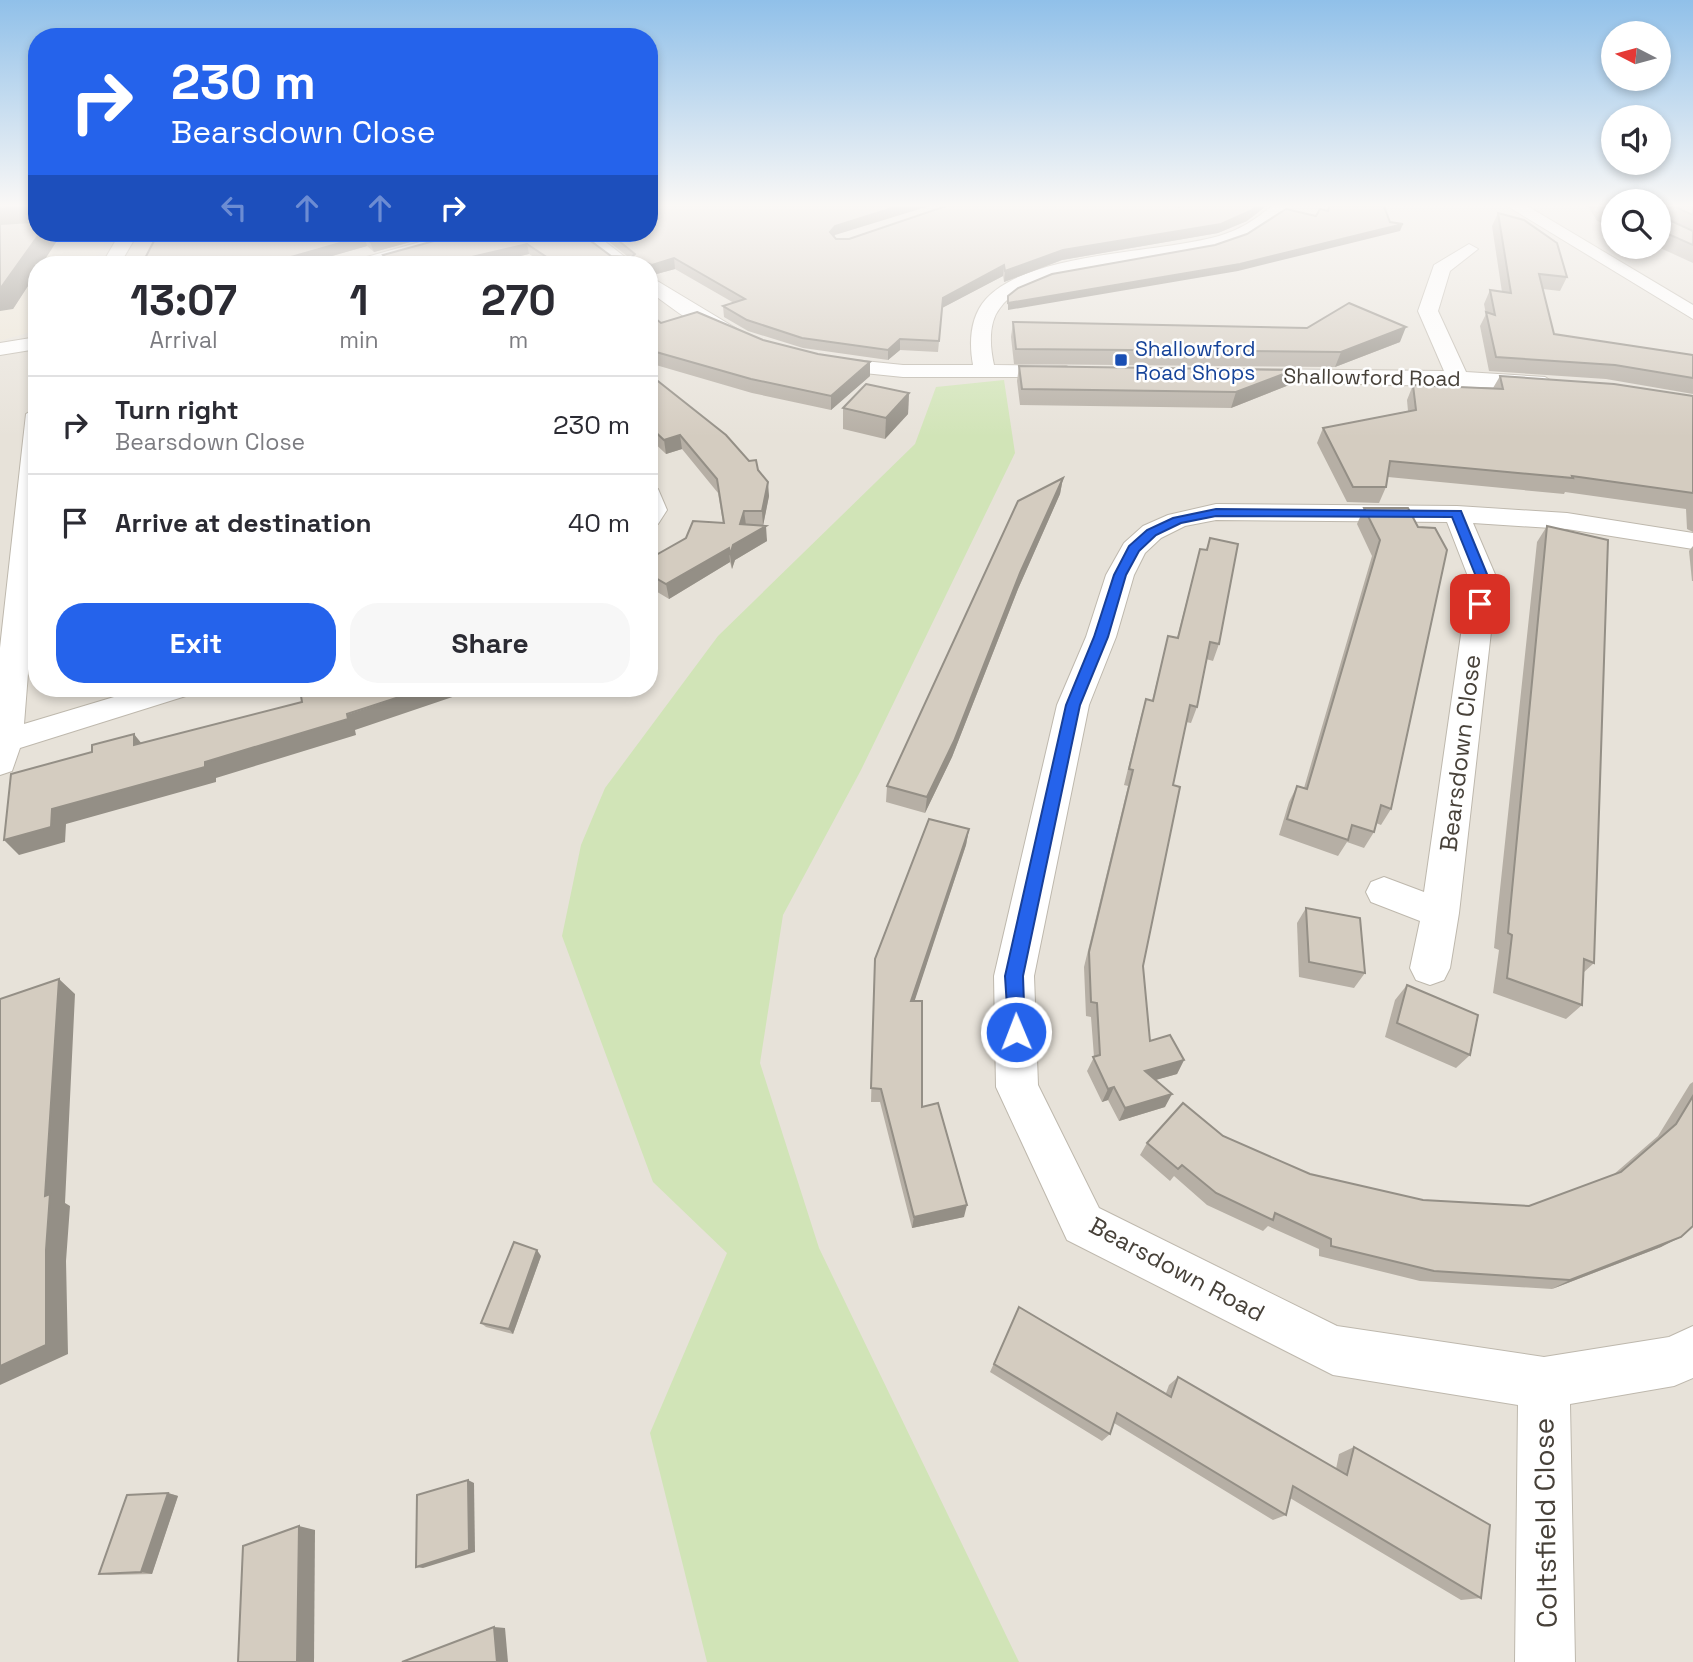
<!DOCTYPE html>
<html lang="en">
<head>
<meta charset="utf-8">
<style>
  body { margin:0; font-family:"Space Grotesk",sans-serif; background:#f7f7f7; color:#2b2b33; height:100vh; display:flex; flex-direction:column; font-size:26px; white-space:nowrap }
  * { box-sizing:border-box; margin:0 }
  p { font-size:23px; color:#7c7c81 }
  .icon { flex:none; width:38px; height:38px; fill:none; stroke:currentColor; stroke-width:2; stroke-linecap:round; stroke-linejoin:round }
  .map { position:relative; flex:1; overflow:hidden }
  .panel { position:absolute; left:28px; top:256px; width:630px; height:441px; display:flex; flex-direction:column; background:#fff; border-radius:28px; box-shadow:0 4px 10px #0003 }
  .panel>* { flex:none }
  .top-card { position:absolute; left:28px; top:28px; width:630px; height:214px; border-radius:28px; box-shadow:0 4px 10px #0003; background:#2563eb; color:#fff; overflow:hidden }
  .needle { width:46px; rotate:276deg }
  .controls { position:absolute; left:1601px; top:21px; display:grid; gap:14px }
  .controls a { display:grid; place-items:center; width:70px; height:70px; border-radius:50%; background:#fff; box-shadow:0 4px 10px #0003; font-size:35px }
  .pin { position:absolute; display:grid; place-items:center; width:60px; height:60px; color:#fff; margin:-30px; border-radius:14px; box-shadow:0 4px 10px #0006 }
  .me { position:absolute; width:77px; margin:-38px; rotate:359deg; stroke-linejoin:round; filter:drop-shadow(0 0 5px #0008) }
  .turn { display:flex; align-items:center; gap:24px; height:147px; padding:0 28px; font-size:32px }
  .turn .icon { width:91px; height:91px; stroke-width:2.5 }
  .turn b { display:block; font-size:49px; line-height:60px }
  .lanes { display:flex; align-items:center; height:66px; padding:0 28px; background:#0003; justify-content:center; gap:35px; direction:ltr }
  .lanes .off { opacity:.35 }
  .eta { display:flex; justify-content:space-evenly; align-items:center; height:119px; text-align:center }
  .eta b { font-size:42px; font-weight:600; line-height:49px }
  .primary-button { display:flex; gap:14px; margin-top:auto; padding:14px 28px }
  .primary-button a { flex:1; height:80px; border-radius:28px; background:#2563eb; color:#fff; font-size:28px; font-weight:600; line-height:80px; text-align:center }
  .primary-button a+a { background:#f7f7f7; color:#2b2b33 }
  ul { padding:0; list-style:none }
  li { display:flex; align-items:center; gap:21px; height:98px; padding:0 28px; border-top:2px solid #e1e1e2 }
  li div { flex:1 }
  li b { display:block; font-size:26px }
  li em { font-style:normal }
  .map>svg:first-child { display:block }
  .residential { fill:#e7e2d9; fill-rule:evenodd }
  .education { fill:#ebe4d5 }
  .green { fill:#d1e4b7 }
  .lines { fill:none; stroke-linecap:round; stroke-linejoin:round }
  .minor-casing { stroke:#beb8ad; stroke-width:2 }
  .minor { fill:#fff; fill-rule:evenodd }
  .wall { fill:#b6afa5 }
  .shaded-wall { fill:#948f86 }
  .building { fill:#d4ccc0; stroke:#948f86; stroke-width:2 }
  .route { fill:#2563eb; stroke:#184099; stroke-width:2 }
  .transit-dot { fill:#1a4fb4; stroke:#fff; stroke-width:2.5 }
  .labels { text-anchor:middle; dominant-baseline:central; stroke-width:5; stroke-linejoin:round; paint-order:stroke }
  .far-transit-label { font-size:21px; fill:#164399; stroke:#fff; text-anchor:start }
  .far-street-label { font-size:21px; fill:#474139; stroke:#fff }
  .street-label { font-size:24px; fill:#474139; stroke:#fff }
  .near-street-label { font-size:28px; fill:#474139; stroke:#fff }
</style>
</head>
<body>
<div class="map">
<svg width="1693" height="1662" viewBox="0 0 1693 1662">
  <rect width="100%" height="100%" fill="#f3f0ea"/>
  <!-- residential -->
  <path class="residential" d="M0,204H37V233H649V204H1613L1614,247H1659L1693,204V1662H0ZM37,264H649V688H37Z"/>
  <!-- education -->
  <path class="education" d="M68,233H111L92,264H37V330L0,341V241Z"/>
  <!-- green -->
  <path class="green" d="M1004,380L1015,453L861,770L783,915L760,1063L819,1248L1019,1662H707L650,1433L727,1253L653,1182L562,936L581,845L605,788L718,636L915,444L936,387Z"/>
  <g class="lines">
    <defs>
      <g id="minor">
        <path d="M1274,204H1293C1243,265 1122,258 1051,279C1033,284 1011,292 1000,308C988,323 990,347 994,365L1066,366L1077,372L1074,377H903L825,369L814,363L825,357L903,365H973C969,343 970,317 986,299C1030,251 1157,254 1219,236C1240,230 1258,218 1274,204Z"/>
        <path d="M1504,204H1524L1693,305V319Z"/>
        <path d="M120,233H138L120,264H102Z"/>
        <path d="M452,233H479L476,237L381,264H353L356,260Z"/>
        <path d="M574,233H594L634,264H614Z"/>
        <path d="M1469,244L1478,249L1450,271L1438,311L1466,372L1545,377L1556,384L1553,389L1245,381L1234,375L1245,369L1444,371L1418,311L1434,265Z"/>
        <path d="M649,276L742,332L745,336L742,340C719,346 668,305 649,291Z"/>
        <path d="M37,337V349L0,355V343Z"/>
        <path d="M37,407V559L24,724L144,688H193L189,695L20,748L12,771L0,775V648L26,414Z"/>
        <path d="M649,487L658,489L667,510L658,524L649,527Z"/>
        <path d="M1216,504L1457,506L1567,513L1693,533V549L1567,529L1473,523L1497,579L1459,913L1450,968L1444,980L1430,985L1416,980L1410,968L1420,921L1371,902L1366,892L1371,882L1384,877L1424,892L1469,579L1447,522L1216,520L1185,526L1161,538L1145,553L1134,575L1116,637L1089,705L1034,976L1038,1085L1099,1208L1337,1326L1544,1357L1669,1337L1693,1326V1378L1674,1386L1570,1404L1575,1662H1515L1518,1405L1333,1375L1067,1240L996,1087L994,976L1057,705L1086,637L1106,575L1124,543L1143,526L1168,515Z"/>
      </g>
    </defs>
    <!-- minor casing -->
    <use href="#minor" class="minor-casing"/>
    <!-- minor -->
    <use href="#minor" class="minor"/>
  </g>
  <!-- wall -->
  <g class="wall">
    <path d="M0,204H37V272L13,309Z"/>
    <path d="M1574,204H1614V227L1597,221L1588,206Z"/>
    <path d="M1659,204H1693V263L1658,247Z"/>
    <path d="M1179,207L1247,221L1218,233L1062,260L1004,282L1003,276L942,308L938,352L900,350L888,360L803,348L748,331L724,317L723,306L734,303L675,269L653,275L649,274V264H545L529,254L487,264H386L383,255L463,233L611,256H627L598,233L835,235L834,237L836,239H849Z"/>
    <path d="M1498,213L1567,277L1560,291L1543,289L1554,334L1693,355V394L1606,379L1489,371L1480,326L1486,314L1484,304L1490,290L1502,292L1492,226Z"/>
    <path d="M156,233H443L374,252L367,246L304,264H142L154,241Z"/>
    <path d="M649,315L661,323L763,340L818,354L870,362V376L831,410L752,393L649,363Z"/>
    <path d="M1013,322L1400,342L1335,367L1014,364L1011,337Z"/>
    <path d="M1019,366L1289,385L1231,408L1020,405L1017,381Z"/>
    <path d="M649,374L758,470L769,496L763,526L767,541L735,560L732,569L730,562L669,599L649,587V559L723,523L718,493L682,449L666,454L649,438Z"/>
    <path d="M1500,376L1693,396V532L1687,529L1686,509L1565,492L1564,494L1388,477L1386,487L1379,503L1347,502L1317,443L1323,428L1408,411L1407,400L1413,385L1493,388Z"/>
    <path d="M909,393L908,414L885,439L843,429V408Z"/>
    <path d="M1063,478L1060,494L1018,589L952,757L925,813L886,802L887,786Z"/>
    <path d="M1364,508H1408L1391,809L1381,825L1376,823L1374,832L1364,848L1347,842L1338,856L1279,835L1289,802L1297,786L1304,788L1372,556L1357,524Z"/>
    <path d="M1547,526L1594,963L1583,973L1582,1005L1566,1019L1493,993L1499,950L1494,948L1496,927L1537,542Z"/>
    <path d="M1210,538L1219,644L1213,661L1206,659L1197,707L1191,723L1186,722L1173,785L1143,966L1150,1041L1184,1060L1177,1074L1155,1080L1165,1107L1119,1121L1108,1100L1102,1102L1087,1071L1094,1057L1091,1017L1086,1016L1084,967L1128,786L1124,785L1141,716L1146,699L1152,701L1168,636L1177,638L1200,549L1206,550Z"/>
    <path d="M1693,546V581H1692L1689,551Z"/>
    <path d="M969,829L966,845L914,1001L922,1107L964,1217L912,1228L880,1102H871L875,959Z"/>
    <path d="M1306,908L1365,973L1354,988L1299,977L1297,923Z"/>
    <path d="M1407,985L1470,1055L1456,1068L1385,1037L1395,1000Z"/>
    <path d="M1693,1082V1226L1661,1247L1552,1289L1420,1281L1319,1256V1249L1268,1226L1263,1231L1207,1205L1174,1176L1170,1181L1140,1155L1147,1143L1223,1136L1310,1174L1423,1200L1529,1206L1613,1175L1658,1136L1690,1084Z"/>
    <path d="M541,1256L513,1334L486,1327L481,1323Z"/>
    <path d="M1019,1307L1166,1393L1169,1385L1178,1377L1336,1469L1339,1454L1354,1447L1481,1598L1461,1600L1290,1498L1286,1515L1273,1520L1114,1423L1110,1434L1102,1441L990,1372Z"/>
    <path d="M168,1493L178,1496L152,1574L110,1575L99,1574Z"/>
  </g>
  <!-- shaded-wall -->
  <g class="shaded-wall">
    <path d="M905,204H936L835,235L830,242V232L835,226Z"/>
    <path d="M1259,204H1269L1247,221L1218,233L1062,260L1004,282L1005,271L1063,250Z"/>
    <path d="M27,207L37,225L0,228V209Z"/>
    <path d="M1403,224L1400,231L1238,271L1008,310V303Z"/>
    <path d="M40,233H62L42,264H37V272L13,309L0,311V289Z"/>
    <path d="M405,233H443L374,252L370,242Z"/>
    <path d="M364,236L367,246L304,264H286L284,259Z"/>
    <path d="M527,244L529,254L487,264H446V263Z"/>
    <path d="M674,258L675,269L653,275L652,265Z"/>
    <path d="M232,259L234,264H222Z"/>
    <path d="M1004,265L1003,276L942,308L938,352L943,298Z"/>
    <path d="M1406,327L1400,342L1335,367L1341,352Z"/>
    <path d="M900,339V350L888,360V350Z"/>
    <path d="M870,362V376L831,410V396Z"/>
    <path d="M1294,370L1289,385L1231,408L1236,392Z"/>
    <path d="M909,393L908,414L885,439L886,418Z"/>
    <path d="M680,435L682,449L666,454L664,440Z"/>
    <path d="M1063,478L1060,494L1018,589L952,757L925,813L927,797L1020,573Z"/>
    <path d="M768,482L769,496L763,526L762,511Z"/>
    <path d="M744,511L746,525L740,524Z"/>
    <path d="M766,526L767,541L735,560L732,569L730,555L733,545Z"/>
    <path d="M729,548L730,562L669,599L666,584Z"/>
    <path d="M46,688H78L51,695Z"/>
    <path d="M427,688H479L355,730L356,735L216,778V782L66,824L65,842L19,855L4,840L52,809L205,762Z"/>
    <path d="M134,734L146,749L134,745Z"/>
    <path d="M969,829L966,845L910,1015L911,1001Z"/>
    <path d="M59,979L75,994L65,1203L70,1206L66,1261L68,1354L0,1385V1366L45,1196Z"/>
    <path d="M1184,1060L1177,1074L1138,1085L1145,1071Z"/>
    <path d="M1114,1087L1108,1100L1102,1102L1108,1089Z"/>
    <path d="M1172,1094L1165,1107L1119,1121L1125,1108Z"/>
    <path d="M967,1205L964,1217L912,1228L914,1217Z"/>
    <path d="M1681,1237L1661,1247L1552,1289L1570,1280Z"/>
    <path d="M537,1250L541,1256L513,1334L509,1329Z"/>
    <path d="M468,1480L474,1483L475,1552L423,1568L416,1567Z"/>
    <path d="M168,1493L178,1496L152,1574L141,1572Z"/>
    <path d="M299,1526L315,1530L314,1662H297Z"/>
    <path d="M494,1627L505,1628L508,1662H497Z"/>
  </g>
  <!-- building -->
  <g class="building">
    <path d="M0,204H37V212H29L27,207L0,209Z"/>
    <path d="M649,204H905L835,226L830,232L836,239H849L952,204H1176L1179,207L1184,204H1259L1250,211L1221,224L1063,250L1005,271L1004,265L943,298L939,341L900,339L888,350L802,338L747,320L723,306L745,299L674,258L652,265L647,263V264H557L527,244L446,263L447,264H392L383,255L463,233H580L611,256L632,257L635,254L609,233H649Z"/>
    <path d="M1330,204H1383L1390,222L1403,224L1240,264L1008,303V296L1018,288L1052,274L1215,245L1247,234L1286,209L1316,216L1320,209L1328,211Z"/>
    <path d="M1602,204H1614V211L1603,207Z"/>
    <path d="M1659,204H1664L1665,218L1693,231V245L1659,230Z"/>
    <path d="M1669,204H1693V215Z"/>
    <path d="M1498,213L1524,220L1557,243L1567,277L1539,274L1554,334L1693,355V378L1615,365L1496,357L1486,312L1495,315L1490,290L1511,293Z"/>
    <path d="M37,219V233H40L0,289V224L32,222Z"/>
    <path d="M156,233H405L370,242L364,236L284,259L290,264H238L232,259L222,264H142L154,241Z"/>
    <path d="M1349,303L1406,327L1341,352L1016,349L1013,322L1307,328Z"/>
    <path d="M697,312L763,340L818,354L870,362L831,396L751,379L649,350V315H651L661,323Z"/>
    <path d="M1019,366L1294,370L1236,392L1022,389Z"/>
    <path d="M649,374L726,435L749,461L756,460L758,470L768,482L762,511H744L740,524L766,526L733,545L730,555L729,548L666,584L649,574V559L686,538L693,521L724,523L717,479L680,435L664,440L649,426Z"/>
    <path d="M1500,376L1614,384L1693,396V493L1572,476L1573,478L1390,461L1386,487H1353L1323,428L1416,410L1413,385L1503,389Z"/>
    <path d="M866,384L909,393L886,418L843,408Z"/>
    <path d="M1063,478L1020,573L954,741L927,797L887,786L1018,501Z"/>
    <path d="M1364,508H1408L1418,527L1435,528L1447,550L1391,809L1381,805L1374,832L1352,825L1348,840L1287,819L1297,786L1307,789L1380,540Z"/>
    <path d="M1547,526L1608,540L1594,963L1584,959L1582,1005L1507,978L1512,935L1508,933L1510,911Z"/>
    <path d="M1210,538L1238,544L1219,644L1210,642L1197,707L1190,705L1173,785L1180,787L1143,966L1150,1041L1170,1035L1184,1060L1145,1071L1172,1094L1125,1108L1114,1087L1108,1089L1093,1057L1100,1055L1097,1003L1091,1002L1089,952L1133,770L1129,769L1146,699L1153,701L1168,636L1178,638L1200,549L1207,550Z"/>
    <path d="M332,688H427L347,714L348,719L205,762V767L52,809L51,827L4,840L11,774L92,752V745L134,734V745L302,702L301,696Z"/>
    <path d="M929,819L969,829L911,1001H922V1107L938,1103L967,1205L914,1217L881,1089L871,1088L875,959Z"/>
    <path d="M1306,908L1360,918L1365,973L1309,962Z"/>
    <path d="M59,979L45,1196L50,1194L46,1250V1345L0,1366V999Z"/>
    <path d="M1407,985L1478,1015L1470,1055L1397,1023Z"/>
    <path d="M1693,1096V1226L1681,1237L1570,1280L1434,1271L1331,1246V1239L1275,1213L1273,1220L1216,1193L1182,1165L1178,1169L1147,1143L1183,1103L1223,1136L1310,1174L1423,1200L1529,1206L1621,1172L1676,1124Z"/>
    <path d="M514,1242L537,1250L509,1329L481,1323Z"/>
    <path d="M1019,1307L1171,1397L1178,1377L1347,1475L1354,1447L1490,1525L1481,1598L1293,1486L1286,1515L1117,1413L1110,1434L994,1364Z"/>
    <path d="M468,1480L469,1550L416,1567L417,1495Z"/>
    <path d="M168,1493L141,1572L99,1574L127,1495Z"/>
    <path d="M299,1526L297,1662H238L243,1546Z"/>
    <path d="M494,1627L497,1662H402Z"/>
  </g>
  <!-- sky -->
  <linearGradient id="sky" x2="0" y2="1"><stop stop-color="#90c0e9"/><stop offset="0.47" stop-color="#faf8f6"/><stop offset="1" stop-color="#faf8f6" stop-opacity="0"/></linearGradient>
  <rect width="1693" height="437" fill="url(#sky)"/>
  <!-- route -->
  <path class="route" d="M1216,509L1461,511L1489,579L1486,604L1480,608L1473,604L1477,579L1452,517L1216,516L1181,523L1156,535L1139,551L1126,575L1108,637L1080,705L1023,976L1025,1032L1022,1038H1009L1005,976L1066,705L1094,637L1114,575L1129,546L1147,530L1173,518Z"/>
  <!-- markers -->
  <rect class="transit-dot" x="1114" y="353" width="14" height="14" rx="3.5"/>
  <g class="labels">
    <!-- far-transit labels -->
    <g class="far-transit-label">
      <text x="1135" y="348">Shallowford<tspan x="1135" dy="24">Road Shops</tspan></text>
    </g>
    <!-- far-street labels -->
    <g class="far-street-label">
      <text transform="translate(1372 377) rotate(1)">Shallowford Road</text>
    </g>
    <!-- street labels -->
    <g class="street-label">
      <text transform="translate(1460 753) rotate(-83)">Bearsdown Close</text>
      <text transform="translate(1177 1269) rotate(28)">Bearsdown Road</text>
    </g>
    <!-- near-street labels -->
    <g class="near-street-label">
      <text transform="translate(1545 1523) rotate(-91)">Coltsfield Close</text>
    </g>
  </g>
</svg>
<div class="controls">
<a><svg class="needle" viewBox="-14 -14 28 28"><path d="M0-13l5 13h-10z" fill="#e53935"/><path d="M0 13l5-13h-10z" fill="#7c7c81"/></svg></a>
<a><svg class="icon" aria-label="sound" viewBox="0 0 24 24"><path d="M4 9h4l5-4v14l-5-4H4zM17 9q2 3 0 6"/></svg></a>
<a><svg class="icon" aria-label="search" viewBox="0 0 24 24"><circle cx="10" cy="10" r="6"/><path d="M15 15l6 6"/></svg></a>
</div>
<div class="pin" style="left:1480px;top:604px;background:#d93025"><svg class="icon" aria-label="arrive" viewBox="0 0 24 24"><path d="M6 21V4h12l-3 4 3 4H6"/></svg></div>
<svg class="me" style="left:1016px;top:1032px" viewBox="-20 -20 40 40"><circle r="17" fill="#2563eb" stroke="#fff" stroke-width="3"/><path d="M0-11L8 9 0 5-8 9z" fill="#fff"/></svg>
<div class="top-card">
<div class="turn"><svg class="icon" aria-label="right" viewBox="0 0 24 24"><path d="M7 20v-9h11M14 6l5 5-5 5"/></svg><div><b>230 m</b>Bearsdown Close</div></div>
<div class="lanes"><svg class="icon off" aria-label="left" viewBox="0 0 24 24"><path d="M17 20v-9H6M10 6l-5 5 5 5"/></svg><svg class="icon off" aria-label="ahead" viewBox="0 0 24 24"><path d="M12 20V5M6 11l6-6 6 6"/></svg><svg class="icon off" aria-label="ahead" viewBox="0 0 24 24"><path d="M12 20V5M6 11l6-6 6 6"/></svg><svg class="icon" aria-label="right" viewBox="0 0 24 24"><path d="M7 20v-9h11M14 6l5 5-5 5"/></svg></div>
</div>
<section class="panel">
<div class="eta">
<div><b>13:07</b><p>Arrival</p></div>
<div><b>1</b><p>min</p></div>
<div><b>270</b><p>m</p></div>
</div>
<ul>
<li><svg class="icon" aria-label="right" viewBox="0 0 24 24"><path d="M7 20v-9h11M14 6l5 5-5 5"/></svg><div><b>Turn right</b><p>Bearsdown Close</p></div><em>230 m</em></li>
<li><svg class="icon" aria-label="arrive" viewBox="0 0 24 24"><path d="M6 21V4h12l-3 4 3 4H6"/></svg><div><b>Arrive at destination</b></div><em>40 m</em></li>
</ul>
<div class="primary-button"><a>Exit</a><a>Share</a></div>
</section>
</div>
</body>
</html>
